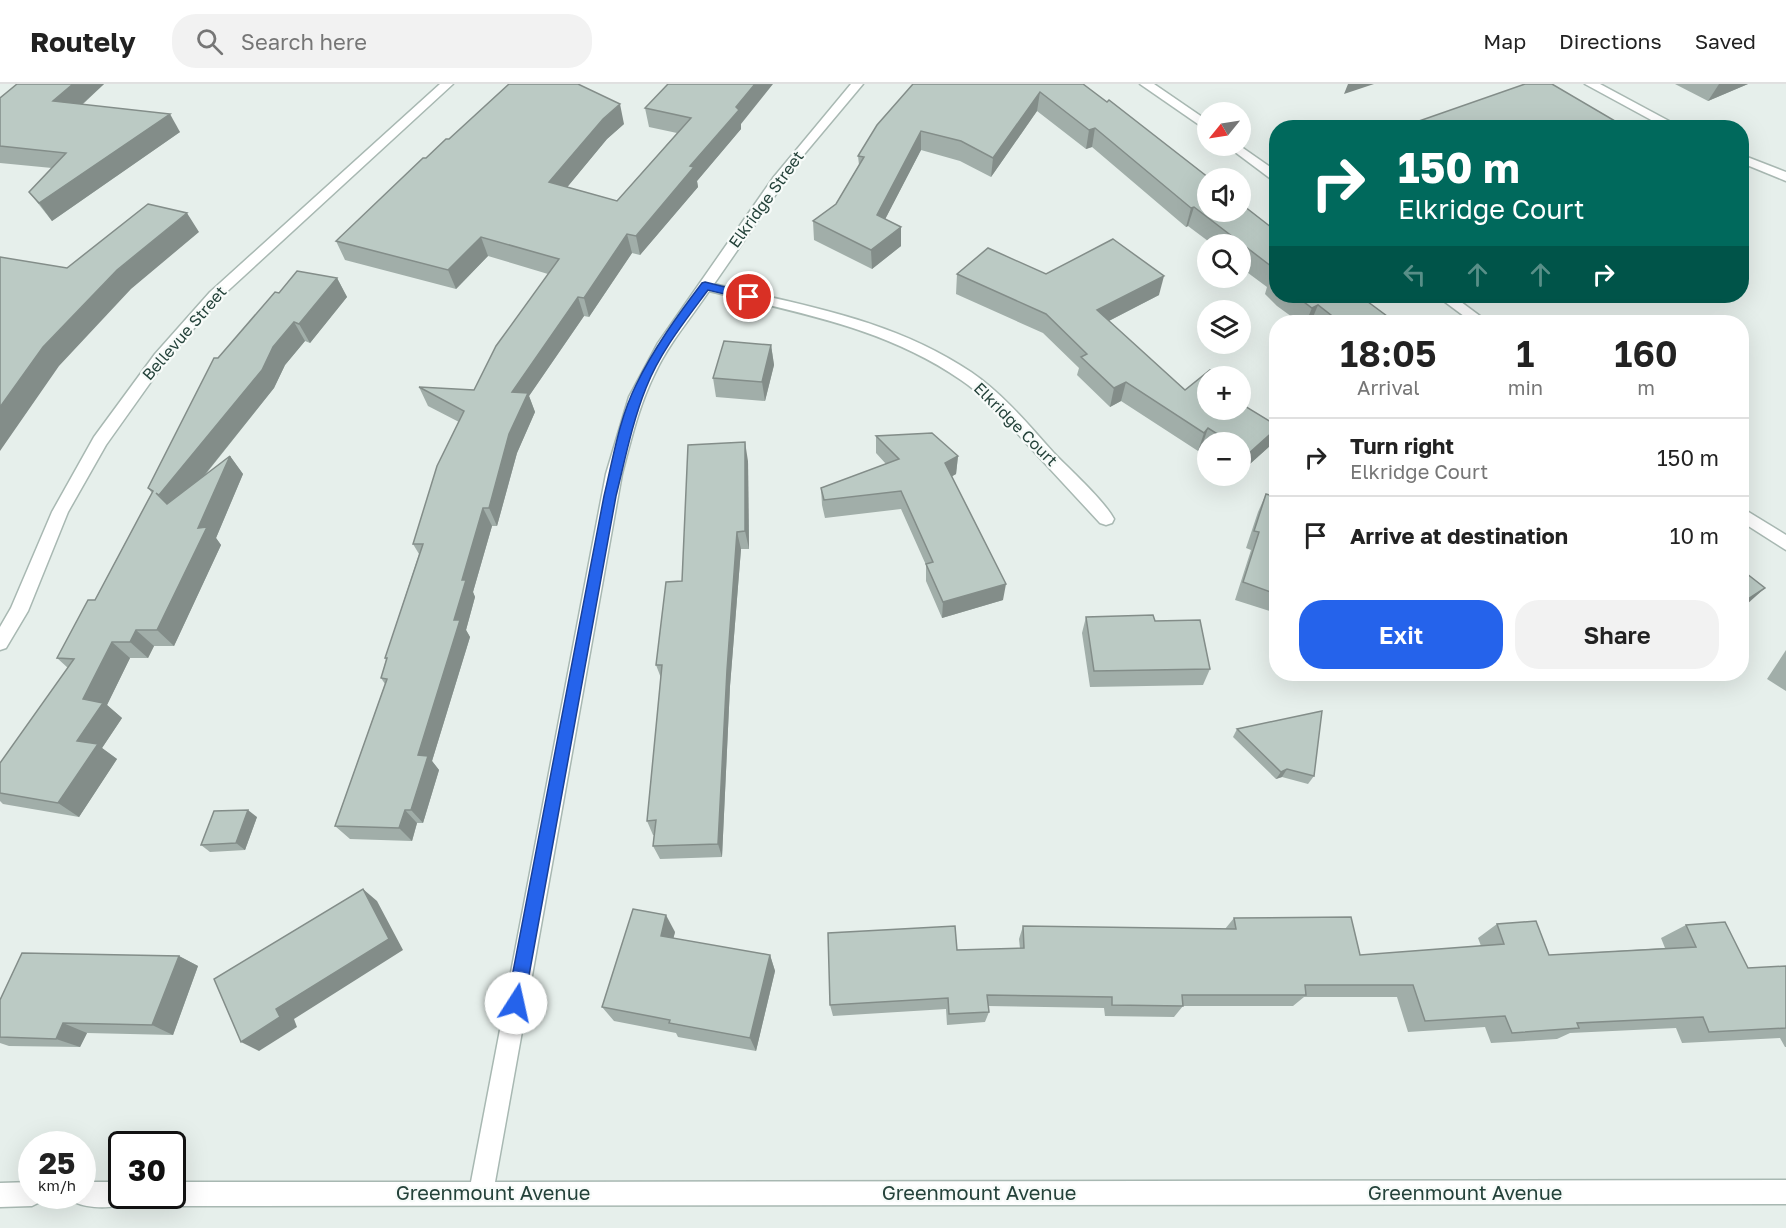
<!DOCTYPE html>
<html lang="en">
<head>
<meta charset="utf-8">
<style>
  body { margin:0; font-family:"Golos Text",sans-serif; background:#f2f2f2; color:#222; height:100vh; display:flex; flex-direction:column; font-size:22px; white-space:nowrap }
  * { box-sizing:border-box; margin:0 }
  p { font-size:20px; color:#767676 }
  .icon { flex:none; width:33px; height:33px; fill:none; stroke:currentColor; stroke-width:2; stroke-linecap:round; stroke-linejoin:round }
  .map { position:relative; flex:1; overflow:hidden }
  .side { position:absolute; left:1269px; top:231px; width:480px; height:366px; display:flex; flex-direction:column; background:#fff; border-radius:24px; box-shadow:0 6px 24px #0002 }
  .side>* { flex:none }
  .hud { position:absolute; left:1269px; top:36px; width:480px; height:183px; border-radius:24px; box-shadow:0 6px 24px #0002; background:#00695c; color:#fff; overflow:hidden }
  .needle { width:39px; rotate:240deg }
  .tools { position:absolute; left:1197px; top:18px; display:grid; gap:12px }
  .tools a { display:grid; place-items:center; width:54px; height:54px; border-radius:50%; background:#fff; box-shadow:0 6px 24px #0002; font-size:30px }
  .speed { position:absolute; left:18px; top:1047px; display:flex; gap:12px; font-size:30px; font-weight:700; text-align:center }
  .speed>* { display:grid; place-content:center; width:78px; height:78px; border-radius:50%; background:#fff; box-shadow:0 6px 24px #0002; line-height:1 }
  .speed small { font-size:15px; font-weight:400 }
  .speed .limit { border:3px solid #111; border-radius:9px; background:#fff; color:#111 }
  .pin { position:absolute; display:grid; place-items:center; width:51px; height:51px; color:#fff; margin:-26px; border:3px solid #fff; border-radius:50%; box-shadow:0 2px 6px #0007 }
  .me { position:absolute; width:66px; margin:-33px; rotate:10deg; stroke-linejoin:round; filter:drop-shadow(0 0 4px #0008) }
  .turn { display:flex; align-items:center; gap:21px; height:126px; padding:0 30px; font-size:27px }
  .turn .icon { width:78px; height:78px; stroke-width:2.5 }
  .turn b { display:block; font-size:42px; line-height:51px }
  .lanes { display:flex; align-items:center; height:57px; padding:0 30px; background:#0003; justify-content:center; gap:30px; direction:ltr }
  .lanes .off { opacity:.35 }
  .eta { display:flex; justify-content:space-evenly; align-items:center; height:102px; text-align:center }
  .eta b { font-size:36px; font-weight:600; line-height:42px }
  .cta { display:flex; gap:12px; margin-top:auto; padding:12px 30px }
  .cta a { flex:1; height:69px; border-radius:24px; background:#2563eb; color:#fff; font-size:24px; font-weight:600; line-height:69px; text-align:center }
  .cta a+a { background:#f2f2f2; color:#222 }
  ul { padding:0; list-style:none }
  li { display:flex; align-items:center; gap:18px; height:78px; padding:0 30px; border-top:2px solid #e0e0e0 }
  li div { flex:1 }
  li b { display:block; font-size:22px }
  li em { font-style:normal }
  header { display:flex; align-items:center; gap:36px; box-sizing:border-box; height:84px; padding:0 30px; background:#fff; border-bottom:2px solid #e0e0e0 }
  header strong { font-size:28px }
  nav { display:flex; gap:33px; margin-inline-start:auto; font-size:21px }
  .search { width:420px; height:54px; background:#f2f2f2; display:flex; align-items:center; gap:15px; box-sizing:border-box; padding:0 21px; border-radius:24px; color:#767676; font-size:22px }
  .map>svg:first-child { display:block }
  .lines { fill:none; stroke-linecap:round; stroke-linejoin:round }
  .minor-casing { stroke:#a8b8b2; stroke-width:3 }
  .minor { fill:#fff; fill-rule:evenodd }
  .wall { fill:#a1aea9 }
  .shaded-wall { fill:#838d89 }
  .building { fill:#bbcac4; stroke:#838d89; stroke-width:1.5 }
  .route { fill:#2563eb; stroke:#184099; stroke-width:1.5 }
  .labels { text-anchor:middle; dominant-baseline:central; stroke-width:4.5; stroke-linejoin:round; paint-order:stroke }
  .street-label { font-size:16px; fill:#24423a; stroke:#f7fbf9 }
  .near-street-label { font-size:20px; fill:#24423a; stroke:#f7fbf9 }
</style>
</head>
<body>
<header>
<strong>Routely</strong>
<div class="search"><svg class="icon" aria-label="search" viewBox="0 0 24 24"><circle cx="10" cy="10" r="6"/><path d="M15 15l6 6"/></svg>Search here</div>
<nav><a>Map</a><a>Directions</a><a>Saved</a></nav>
</header>
<div class="map">
<svg width="1786" height="1144" viewBox="0 0 1786 1144">
  <rect width="100%" height="100%" fill="#e6efeb"/>
  <g class="lines">
    <defs>
      <g id="minor">
        <path d="M440,0H453L220,214L165,278L106,361L68,428L28,527L6,564L0,566V543L11,524L52,428L94,353L155,270L210,208Z"/>
        <path d="M851,0H863L801,74L714,200C805,222 892,235 971,288C1002,309 1028,340 1053,368C1069,385 1104,416 1114,435L1112,439L1106,441L1100,439C1076,413 1051,386 1026,359C1006,337 985,312 961,296C884,243 798,229 709,207C691,234 669,259 655,289C639,321 631,356 622,390L495,1098L1786,1096V1120L172,1122L164,1118L161,1112H172V1098H471L606,390L629,313L658,259L773,94Z"/>
        <path d="M1140,0H1154L1208,37V47Z"/>
        <path d="M1585,0H1600L1682,44H1666Z"/>
        <path d="M1227,62H1240L1276,87V96L1271,95Z"/>
        <path d="M1742,71L1786,88V97L1742,79Z"/>
        <path d="M1437,212H1453L1488,238H1472Z"/>
        <path d="M1742,424L1786,451V466L1742,438Z"/>
        <path d="M32,1098V1112H43L40,1118L32,1122L0,1123V1099Z"/>
        <path d="M82,1098H122V1112H133L130,1118C115,1125 89,1125 74,1118L71,1112H82Z"/>
      </g>
    </defs>
    <!-- minor casing -->
    <use href="#minor" class="minor-casing"/>
    <!-- minor -->
    <use href="#minor" class="minor"/>
  </g>
  <!-- wall -->
  <g class="wall">
    <path d="M17,0H104L82,21L180,48L52,137L29,108L52,84L0,79V14Z"/>
    <path d="M913,0H1083L1276,147V212H1360L1395,238H1299L1277,222L1265,210L1267,203L1240,183V160H1212L1188,142L1186,143L1092,63L1086,65L1037,27L991,93L960,77L921,66L885,135L901,143V162L872,185L814,156L813,137L836,120L859,81L858,72Z"/>
    <path d="M1675,0H1748L1708,17Z"/>
    <path d="M645,24L741,40V45L697,97L698,103L640,171L632,169L589,233L584,232L529,312L535,328L517,369L497,442H492L473,508L475,513L466,546L470,553L432,677L439,686L423,739H417L412,757L350,755L335,742L385,600L381,594L386,576L385,574L419,470L413,460L459,338L428,322L419,303L474,306L548,190L488,172L456,205L345,176L336,157L426,74L449,55L624,40L607,55L567,103L617,117L677,49L649,43Z"/>
    <path d="M957,190H1046L1159,211L1109,237L1185,306L1244,321L1271,361L1241,388L1240,358H1208V366L1202,362L1198,367L1121,317L1110,323L1077,291L1079,284L1043,249L956,210Z"/>
    <path d="M337,194L347,213L310,259L305,257L285,281L274,304L205,391L230,372L243,390L216,454L221,461L174,562H154L148,574H130L107,621L122,634L102,664L117,675L79,733L3,720L0,717V679L68,584L57,574L95,516L152,409L148,404L218,274L279,209Z"/>
    <path d="M771,261L774,281L765,317L716,313L713,294Z"/>
    <path d="M876,352L958,372L956,390L952,392L1003,516L942,534L926,497V481L901,425L825,434L822,421L821,404L886,380L876,369Z"/>
    <path d="M748,377L749,465H741L730,602L722,773L660,775L653,762L654,751H653L647,737L661,594L656,581L682,497Z"/>
    <path d="M1266,410L1276,413V529L1235,516L1251,466L1246,464L1258,428Z"/>
    <path d="M1086,533L1155,537L1210,585L1203,601L1090,603L1082,549Z"/>
    <path d="M1786,566V607L1767,595Z"/>
    <path d="M1237,645L1314,692L1308,700L1282,693L1276,695L1233,653Z"/>
    <path d="M257,733L245,766L210,768L201,761Z"/>
    <path d="M1234,834L1360,871L1481,862L1478,854L1497,840L1549,871L1665,864L1661,854L1686,841L1748,884L1786,882V963H1785L1780,954L1682,959L1676,944L1570,949L1557,955L1491,959L1485,943L1408,948L1397,913H1304L1293,922H1183L1174,933L1105,932L1104,924L988,922L989,928L985,938L947,941L946,925L833,932L830,921L957,866L1020,865L1019,855L1023,842L1225,845Z"/>
    <path d="M675,848L673,855L770,871L775,887L756,967L678,953L676,949L614,937L602,923Z"/>
    <path d="M179,872L198,882L173,951L87,949L80,963L9,962L0,959V916Z"/>
  </g>
  <!-- shaded-wall -->
  <g class="shaded-wall">
    <path d="M73,0H104L66,35L53,17Z"/>
    <path d="M755,0H773L741,40V45L697,97L698,103L640,171L636,152L736,23Z"/>
    <path d="M1348,0H1374L1344,10Z"/>
    <path d="M1719,0H1748L1708,17Z"/>
    <path d="M1040,8L1037,27L991,93L993,74Z"/>
    <path d="M620,20L624,40L607,55L555,118L549,98L603,35Z"/>
    <path d="M170,30L180,48L52,137L39,119Z"/>
    <path d="M1095,44L1092,63L1086,65L1089,46Z"/>
    <path d="M921,47V66L877,151V131Z"/>
    <path d="M1194,123L1188,142L1186,143L1191,124Z"/>
    <path d="M187,129L199,148L131,205L59,282L0,367V323L43,263L117,186Z"/>
    <path d="M901,143V162L872,185L871,166Z"/>
    <path d="M627,150L632,169L589,233L584,214Z"/>
    <path d="M481,153L488,172L456,205L448,186Z"/>
    <path d="M1164,192L1159,211L1093,245L1097,226Z"/>
    <path d="M337,194L347,213L310,259L299,240Z"/>
    <path d="M578,213L584,232L529,312L535,328L517,369L497,442L489,424L512,308Z"/>
    <path d="M1318,221L1311,238H1306L1312,224Z"/>
    <path d="M294,238L305,257L285,281L274,304L174,429L159,411L273,263Z"/>
    <path d="M771,261L774,281L765,317L762,298Z"/>
    <path d="M1126,298L1121,317L1110,323L1114,304Z"/>
    <path d="M1248,310L1241,328L1240,316Z"/>
    <path d="M1208,344L1202,362L1198,367L1204,349Z"/>
    <path d="M1276,345V349L1271,361L1241,388L1248,370Z"/>
    <path d="M745,358L748,377L749,465L745,447Z"/>
    <path d="M230,372L243,390L216,454L221,461L174,562L157,546L198,444Z"/>
    <path d="M958,372L956,390L944,397L945,379Z"/>
    <path d="M483,424L492,442L473,508L475,513L466,546L470,553L432,677L439,686L423,739L411,726L418,671L454,536L462,496Z"/>
    <path d="M737,448L741,465L730,602L722,773L718,760L727,586Z"/>
    <path d="M1006,500L1003,516L942,534L943,518Z"/>
    <path d="M1765,504L1746,521L1742,524V519Z"/>
    <path d="M136,546L154,562L148,574L130,558Z"/>
    <path d="M112,558L130,574L107,621L122,634L102,664L117,675L79,733L58,719L77,657L83,615Z"/>
    <path d="M1287,685L1282,693L1276,695L1281,688Z"/>
    <path d="M248,726L257,733L245,766L236,759Z"/>
    <path d="M405,726L417,739L412,757L399,744Z"/>
    <path d="M363,805L377,817L403,866L294,935L297,943L259,967L241,958L276,925Z"/>
    <path d="M666,831L675,848L670,868L661,852Z"/>
    <path d="M770,871L775,887L756,967L750,954Z"/>
    <path d="M179,872L198,882L173,951L152,941Z"/>
    <path d="M63,939L87,949L80,963L56,955Z"/>
  </g>
  <!-- building -->
  <g class="building">
    <path d="M17,0H73L53,17L170,30L39,119L29,108L66,69L0,62V14Z"/>
    <path d="M509,0H578L620,20L603,35L549,98L617,117L691,34L645,24L668,0H755L736,23L739,26L690,82L694,83L636,152L627,150L584,214L578,213L512,308L528,309L509,350L489,424H483L462,496H466L454,536H460L418,671L428,672L411,726H405L399,744L335,742L387,595L381,594L387,574H385L423,460H413L437,382L464,327L419,303L474,306L496,262L559,175L481,153L448,186L336,157L423,74H426L446,55H449Z"/>
    <path d="M913,0H1083L1107,18L1109,16L1209,94H1208V128H1240V119L1276,147V186L1194,123L1191,124L1095,44L1089,46L1040,8L993,74L961,57L921,47L877,131L901,143L871,166L813,137L836,120L864,73L858,72L877,41Z"/>
    <path d="M1525,0H1552L1627,44H1399Z"/>
    <path d="M148,120L187,129L117,186L43,263L0,323V173L67,184Z"/>
    <path d="M1113,155L1164,192L1097,226L1185,306L1210,286L1221,292H1208V326H1240V319L1276,341V345L1248,370L1240,365V358H1230L1208,344L1204,349L1126,298L1114,304L1081,273L1087,270L1046,230L957,190L988,164L1046,190Z"/>
    <path d="M297,187L337,194L299,240L294,238L273,263L262,286L159,411L156,409L167,420L230,372L198,444L207,443L157,546H136L130,558H112L83,615L103,619L77,657L98,660L58,719L0,709V679L74,575L57,574L88,516H95L153,407L148,404L214,274H218L275,208L279,209Z"/>
    <path d="M1276,189V196L1271,191Z"/>
    <path d="M1296,212H1360L1395,238H1340L1318,221L1312,224Z"/>
    <path d="M724,257L771,261L762,298L713,294Z"/>
    <path d="M1240,305L1248,310L1240,316Z"/>
    <path d="M932,349L958,372L945,379L1006,500L943,518L926,480L933,478L901,407L824,416L821,404L899,375L876,352Z"/>
    <path d="M745,358V447L737,448L727,586L718,760L653,762L656,736L647,737L662,581H656L666,498L682,497L688,361Z"/>
    <path d="M1266,410L1276,413V510L1243,498L1259,448L1254,447Z"/>
    <path d="M1742,486L1765,504L1742,519Z"/>
    <path d="M1153,531L1155,537L1200,536L1210,585L1094,587L1086,533Z"/>
    <path d="M1322,627L1314,692L1287,685L1281,688L1237,645Z"/>
    <path d="M248,726L236,759L201,761L214,727Z"/>
    <path d="M363,805L389,855L276,925L280,933L241,958L214,895Z"/>
    <path d="M633,825L666,831L661,852L770,871L750,954L669,939L670,936L602,923Z"/>
    <path d="M1351,833L1360,871L1504,860L1497,840L1536,837L1549,871L1696,863L1686,841L1725,838L1748,884L1786,882V944L1709,948L1703,933L1577,939L1579,944L1512,949L1505,932L1425,937L1413,901H1305L1306,911H1182L1183,922L1112,921V913L987,911L989,928L949,930L948,914L830,921L828,849L955,842L957,866L1024,864L1023,842L1236,845L1234,834Z"/>
    <path d="M22,869L179,872L152,941L63,939L56,955L0,953V916Z"/>
  </g>
  <!-- route -->
  <path class="route" d="M705,198L753,210L754,213L749,216L708,206C685,237 660,268 646,304C632,339 625,376 616,412L524,919L521,925L516,927L510,925L507,919L604,412C613,375 619,335 636,301C654,264 677,232 702,199Z"/>
  <g class="labels">
    <!-- street labels -->
    <g class="street-label">
      <text transform="translate(766 115) rotate(-54)">Elkridge Street</text>
      <text transform="translate(184 249) rotate(-49)">Bellevue Street</text>
      <text transform="translate(1016 340) rotate(45)">Elkridge Court</text>
    </g>
    <!-- near-street labels -->
    <g class="near-street-label">
      <text x="493" y="1108">Greenmount Avenue</text>
      <text x="979" y="1108">Greenmount Avenue</text>
      <text x="1465" y="1108">Greenmount Avenue</text>
    </g>
  </g>
</svg>
<div class="tools">
<a><svg class="needle" viewBox="-14 -14 28 28"><path d="M0-13l5 13h-10z" fill="#e53935"/><path d="M0 13l5-13h-10z" fill="#767676"/></svg></a>
<a><svg class="icon" aria-label="sound" viewBox="0 0 24 24"><path d="M4 9h4l5-4v14l-5-4H4zM17 9q2 3 0 6"/></svg></a>
<a><svg class="icon" aria-label="search" viewBox="0 0 24 24"><circle cx="10" cy="10" r="6"/><path d="M15 15l6 6"/></svg></a>
<a><svg class="icon" aria-label="layers" viewBox="0 0 24 24"><path d="M12 4l9 5-9 5-9-5zM3 14l9 5 9-5"/></svg></a>
<a>+</a>
<a>−</a>
</div>
<div class="speed"><div>25<small>km/h</small></div><div class="limit">30</div></div>
<div class="pin" style="left:749px;top:213px;background:#d93025"><svg class="icon" aria-label="arrive" viewBox="0 0 24 24"><path d="M6 21V4h12l-3 4 3 4H6"/></svg></div>
<svg class="me" style="left:516px;top:919px" viewBox="-20 -20 40 40"><circle r="19" fill="#fff"/><path d="M0-13L10 11 0 6-10 11z" fill="#2563eb"/></svg>
<div class="hud">
<div class="turn"><svg class="icon" aria-label="right" viewBox="0 0 24 24"><path d="M7 20v-9h11M14 6l5 5-5 5"/></svg><div><b>150 m</b>Elkridge Court</div></div>
<div class="lanes"><svg class="icon off" aria-label="left" viewBox="0 0 24 24"><path d="M17 20v-9H6M10 6l-5 5 5 5"/></svg><svg class="icon off" aria-label="ahead" viewBox="0 0 24 24"><path d="M12 20V5M6 11l6-6 6 6"/></svg><svg class="icon off" aria-label="ahead" viewBox="0 0 24 24"><path d="M12 20V5M6 11l6-6 6 6"/></svg><svg class="icon" aria-label="right" viewBox="0 0 24 24"><path d="M7 20v-9h11M14 6l5 5-5 5"/></svg></div>
</div>
<section class="side">
<div class="eta">
<div><b>18:05</b><p>Arrival</p></div>
<div><b>1</b><p>min</p></div>
<div><b>160</b><p>m</p></div>
</div>
<ul>
<li><svg class="icon" aria-label="right" viewBox="0 0 24 24"><path d="M7 20v-9h11M14 6l5 5-5 5"/></svg><div><b>Turn right</b><p>Elkridge Court</p></div><em>150 m</em></li>
<li><svg class="icon" aria-label="arrive" viewBox="0 0 24 24"><path d="M6 21V4h12l-3 4 3 4H6"/></svg><div><b>Arrive at destination</b></div><em>10 m</em></li>
</ul>
<div class="cta"><a>Exit</a><a>Share</a></div>
</section>
</div>
</body>
</html>
